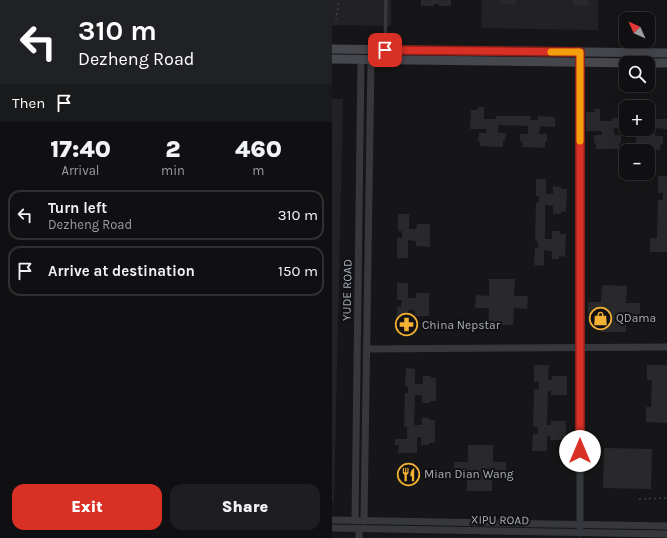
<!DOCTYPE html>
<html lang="en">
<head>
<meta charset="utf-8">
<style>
  body { margin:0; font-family:Karla,sans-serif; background:#1e1e20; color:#f1f3f6; height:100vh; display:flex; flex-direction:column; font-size:15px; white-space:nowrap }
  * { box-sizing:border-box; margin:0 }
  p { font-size:13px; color:#9c9d9f }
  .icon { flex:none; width:22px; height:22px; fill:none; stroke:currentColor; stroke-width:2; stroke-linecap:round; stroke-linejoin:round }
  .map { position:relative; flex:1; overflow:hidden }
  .side { display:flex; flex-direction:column; background:#101012; width:332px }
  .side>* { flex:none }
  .guide { background:#202124; color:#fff; overflow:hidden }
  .needle { width:26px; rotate:315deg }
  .tools { position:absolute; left:287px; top:12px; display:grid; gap:8px }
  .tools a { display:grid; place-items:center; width:36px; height:36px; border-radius:8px; background:#101012; box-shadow:0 4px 16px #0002,0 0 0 1px #303032; font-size:20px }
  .pin { position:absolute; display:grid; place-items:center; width:34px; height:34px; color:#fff; margin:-17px; border-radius:8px; box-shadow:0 2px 6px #0006 }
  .me { position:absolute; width:44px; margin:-22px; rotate:0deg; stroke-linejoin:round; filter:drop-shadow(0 0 3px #0008) }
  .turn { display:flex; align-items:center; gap:14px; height:84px; padding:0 12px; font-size:18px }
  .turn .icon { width:52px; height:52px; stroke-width:2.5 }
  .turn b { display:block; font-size:28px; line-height:34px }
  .then { display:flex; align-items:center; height:38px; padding:0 12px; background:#0003; gap:8px; font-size:15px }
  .eta { display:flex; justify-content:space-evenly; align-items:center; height:68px; text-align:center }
  .eta b { font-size:24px; font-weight:800; line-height:28px }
  .button { display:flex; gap:8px; margin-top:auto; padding:8px 12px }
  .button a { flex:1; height:46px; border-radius:12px; background:#d93025; color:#fff; font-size:16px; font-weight:800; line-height:46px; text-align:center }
  .button a+a { background:#1e1e20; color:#f1f3f6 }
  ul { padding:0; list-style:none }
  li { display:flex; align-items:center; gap:12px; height:50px; margin:0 8px 6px; padding:0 4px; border:2px solid #303032; border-radius:12px }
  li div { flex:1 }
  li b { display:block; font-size:15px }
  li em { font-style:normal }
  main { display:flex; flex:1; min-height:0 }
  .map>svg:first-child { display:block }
  .built { fill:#222225 }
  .building { fill:#29292c }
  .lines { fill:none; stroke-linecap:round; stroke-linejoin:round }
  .path { stroke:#3d3f44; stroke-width:1.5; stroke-dasharray:2 3; stroke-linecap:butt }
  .lane { stroke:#37383d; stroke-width:3.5 }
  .street { stroke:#37383d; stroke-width:7 }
  .secondary { stroke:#45474d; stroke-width:9 }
  .route-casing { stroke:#8d1f18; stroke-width:10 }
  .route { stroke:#d93025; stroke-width:7 }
  .slow { stroke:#f59e0b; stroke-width:7 }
  .labels { text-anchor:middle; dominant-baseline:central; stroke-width:4; stroke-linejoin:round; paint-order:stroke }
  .street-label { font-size:12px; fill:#a8adb8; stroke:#111113 }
  .poi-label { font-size:12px; fill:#a8adb8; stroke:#111113; text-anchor:start }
</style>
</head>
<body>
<main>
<section class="side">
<div class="guide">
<div class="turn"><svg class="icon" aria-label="left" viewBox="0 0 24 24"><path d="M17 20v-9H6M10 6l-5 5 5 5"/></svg><div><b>310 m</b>Dezheng Road</div></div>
<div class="then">Then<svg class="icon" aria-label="arrive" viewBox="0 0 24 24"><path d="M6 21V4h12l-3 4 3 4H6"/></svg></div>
</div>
<div class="eta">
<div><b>17:40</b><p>Arrival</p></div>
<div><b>2</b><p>min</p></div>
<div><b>460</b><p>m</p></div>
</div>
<ul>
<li><svg class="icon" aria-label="left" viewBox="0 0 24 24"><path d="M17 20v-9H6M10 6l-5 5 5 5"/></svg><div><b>Turn left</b><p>Dezheng Road</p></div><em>310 m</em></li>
<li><svg class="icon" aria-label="arrive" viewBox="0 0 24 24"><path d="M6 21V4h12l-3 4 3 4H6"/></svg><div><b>Arrive at destination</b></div><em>150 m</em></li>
</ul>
<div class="button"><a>Exit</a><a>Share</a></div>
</section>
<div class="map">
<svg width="335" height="538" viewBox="0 0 335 538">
  <rect width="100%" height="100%" fill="#161618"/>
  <!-- built -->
  <g class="built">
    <path d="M0,0H59V26L0,25Z"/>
    <path d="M150,0H266V30L149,28Z"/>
    <path d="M0,99H11L2,502H0Z"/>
  </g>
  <!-- building -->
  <g class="building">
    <path d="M89,0H119V6H107V4H102V6H89Z"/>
    <path d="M167,0H184V5L167,4Z"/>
    <rect x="241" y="0" width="15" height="6"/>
    <path d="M146,107H152V119H164V116H199L198,120H206V116L223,117V127L208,126L207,134H215V142H213V148L190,147V141H188V134H196V126L166,125V133H174L173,141H171V147L148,146V141H146L147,133H154V129H138L139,110H146Z"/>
    <path d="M262,109H268V121H280V118H294V128H282V135H289V143H287V149H264V143H262V135H270V131H254V112H262Z"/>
    <path d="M321,119H335V129L323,128V136H331V144H329L328,150L306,149V144H304V136H312V129H316V122H321Z"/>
    <path d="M326,176H335V252H318V238H325L326,200H331V193H326Z"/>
    <path d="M204,179H214V194H221V186L229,187V189H235L234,212L229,211V214H221V206L213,205V239H220V231H228V234H234L233,257L227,256V259H220V251L212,250V266L202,265L203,248H206V241H203L204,203H207V196H204Z"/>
    <path d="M66,214H77V229H84L85,224H98V247L84,246V241L76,240V258H65V238H70V231H66Z"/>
    <path d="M157,279H183L182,296H196L195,309L182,308L181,325H156L157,308H143L144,295L157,296Z"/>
    <path d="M65,283H76V298H84V293H97V316H83V310H76L75,327H64L65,307H69L70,300H65Z"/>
    <path d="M270,285L295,286L294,303H308V315H294V332H269V315L256,314V302H269Z"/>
    <path d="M202,365H217L216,380H220V376H235V395H219V391H216L215,425H219V421H234V440H218V436H215V451H200L201,434H206V427H201L202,389H207V382H202Z"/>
    <path d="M315,365H335V423L314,422V407H319L320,380H315Z"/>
    <path d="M74,368L83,369V384H91V376H99V378H104V401H98V403H90V395H83L82,425H90V417L97,418V420H103V443H97V445H89V437H85V453H66L67,445H63V439H75V427H72L73,393H76V386H73Z"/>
    <path d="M136,445H161V462H174V475L160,474V491H135V474H122V462H136Z"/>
    <path d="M272,448L320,449L319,489L271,488Z"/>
  </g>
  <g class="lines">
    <!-- path -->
    <g class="path">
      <path d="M4,20L7,0"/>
      <path d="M307,499L335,498"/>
    </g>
    <!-- lane -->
    <path class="lane" d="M53,48L54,0"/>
    <!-- street -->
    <g class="street">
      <path d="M248,58V533"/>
      <path d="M35,349L335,347"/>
      <path d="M0,520L335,526"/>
      <path d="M23,521L29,59"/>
      <path d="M32,521L39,60"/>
      <path d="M0,528L335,534"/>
      <path d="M27,538V529"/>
    </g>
    <!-- secondary -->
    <g class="secondary">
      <path d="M0,49L335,53"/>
      <path d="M0,59L306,63"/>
      <path d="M316,63H335"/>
    </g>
  </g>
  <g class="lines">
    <defs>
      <path id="route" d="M53,50L248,52V451"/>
    </defs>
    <!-- route casing -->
    <use href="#route" class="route-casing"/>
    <!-- route -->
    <use href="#route" class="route"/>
    <!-- slow -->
    <path class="slow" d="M219,52H248V141"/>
  </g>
  <!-- icons -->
  <defs>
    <symbol id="shop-ring" viewBox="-11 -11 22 22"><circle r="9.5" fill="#111113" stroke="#f2b134" stroke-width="1.5"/><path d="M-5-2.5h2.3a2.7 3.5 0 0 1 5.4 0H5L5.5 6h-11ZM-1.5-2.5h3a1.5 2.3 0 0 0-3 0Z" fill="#f2b134"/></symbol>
    <symbol id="pharmacy-ring" viewBox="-11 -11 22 22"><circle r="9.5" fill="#111113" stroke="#f2b134" stroke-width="1.5"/><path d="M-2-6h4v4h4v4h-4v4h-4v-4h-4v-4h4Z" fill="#f2b134"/></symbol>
    <symbol id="restaurant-ring" viewBox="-11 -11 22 22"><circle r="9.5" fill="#111113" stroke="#f2b134" stroke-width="1.5"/><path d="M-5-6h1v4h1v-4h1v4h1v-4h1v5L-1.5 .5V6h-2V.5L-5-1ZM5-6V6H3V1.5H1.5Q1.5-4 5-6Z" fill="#f2b134"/></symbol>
  </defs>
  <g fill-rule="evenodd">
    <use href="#shop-ring" x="256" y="306" width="25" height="25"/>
    <use href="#pharmacy-ring" x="62" y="312" width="25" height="25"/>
    <use href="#restaurant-ring" x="64" y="462" width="25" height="25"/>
  </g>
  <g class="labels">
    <!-- street labels -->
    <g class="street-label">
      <text transform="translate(15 290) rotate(-89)">YUDE ROAD</text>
      <text transform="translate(168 520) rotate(1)">XIPU ROAD</text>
    </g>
    <!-- poi labels -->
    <g class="poi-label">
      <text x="284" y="318">QDama</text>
      <text x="90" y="325">China Nepstar</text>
      <text x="92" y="474">Mian Dian Wang</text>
    </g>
  </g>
</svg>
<div class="tools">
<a><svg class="needle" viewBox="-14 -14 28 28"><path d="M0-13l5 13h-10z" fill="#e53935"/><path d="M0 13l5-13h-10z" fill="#9c9d9f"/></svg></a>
<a><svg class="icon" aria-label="search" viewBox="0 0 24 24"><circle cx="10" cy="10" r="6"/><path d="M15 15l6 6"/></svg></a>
<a>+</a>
<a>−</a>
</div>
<div class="pin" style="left:53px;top:50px;background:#d93025"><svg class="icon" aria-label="arrive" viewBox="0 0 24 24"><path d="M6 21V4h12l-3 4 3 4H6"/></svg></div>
<svg class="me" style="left:248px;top:451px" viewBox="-20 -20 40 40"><circle r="19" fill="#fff"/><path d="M0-13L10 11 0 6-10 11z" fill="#d93025"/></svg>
</div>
</main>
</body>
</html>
